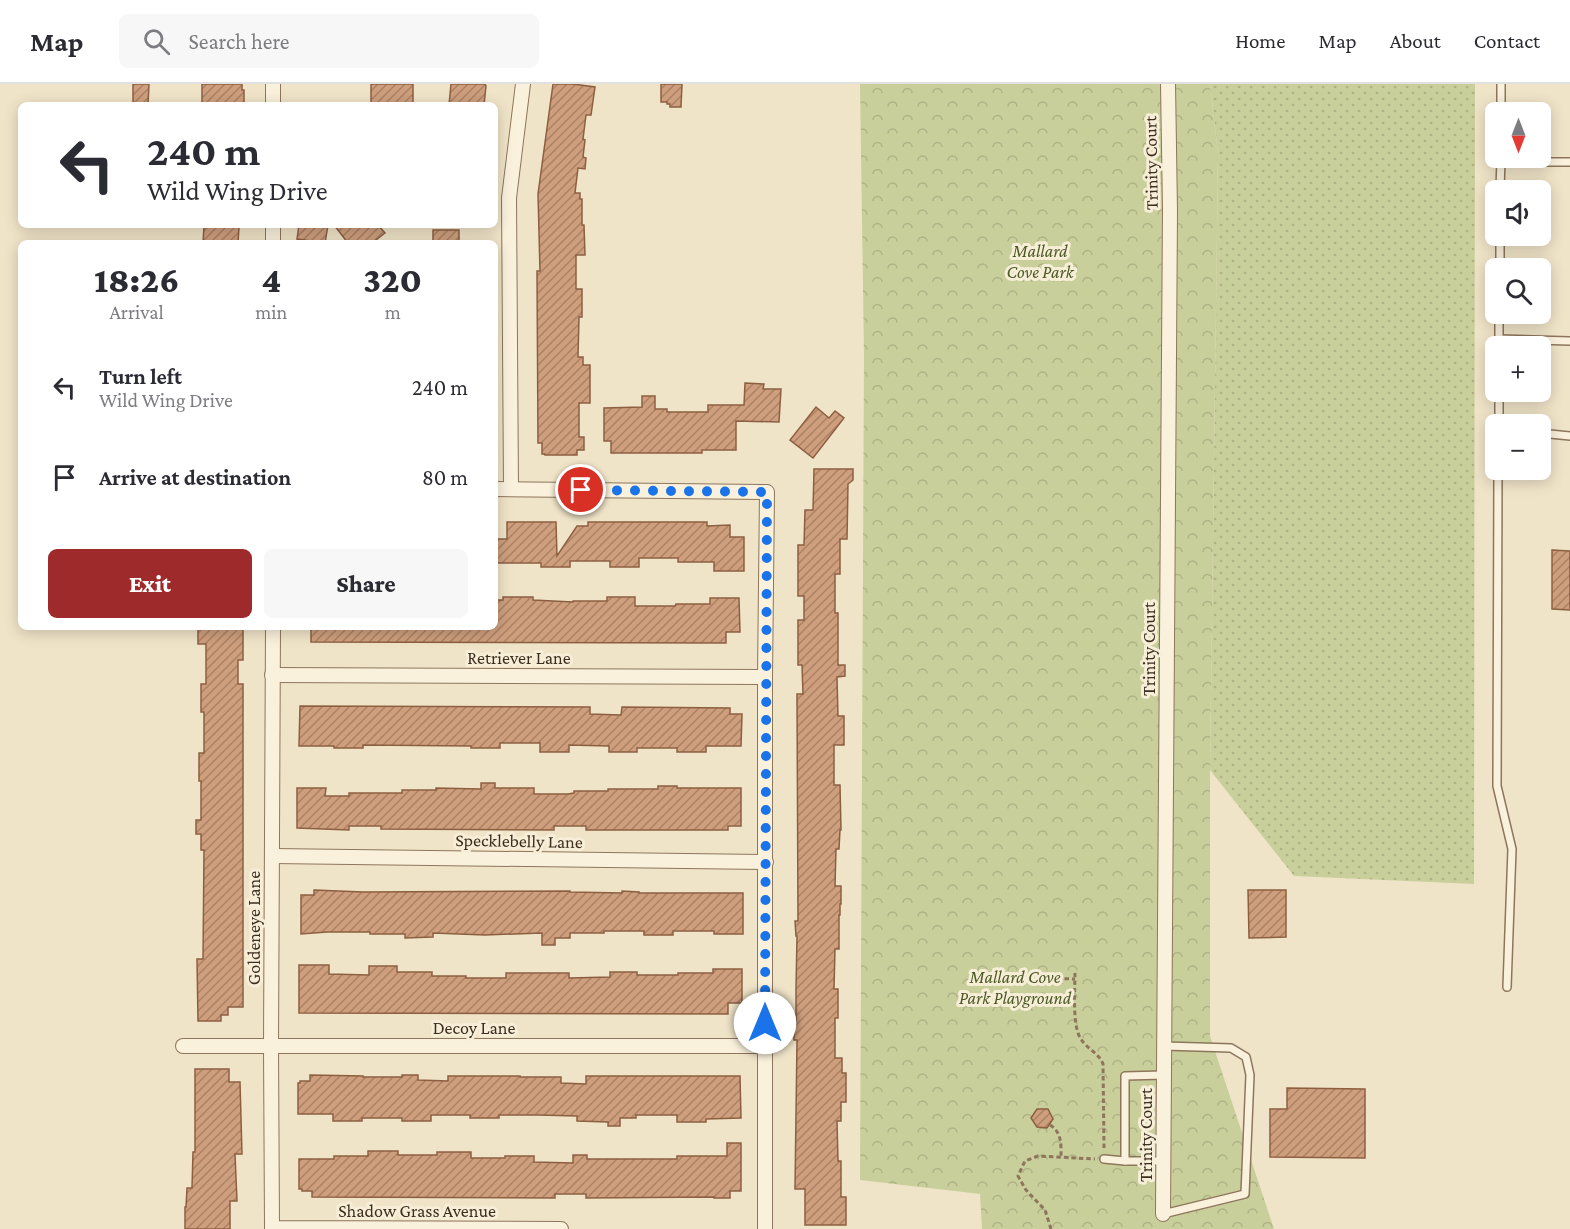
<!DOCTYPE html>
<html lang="en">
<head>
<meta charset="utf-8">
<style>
  body { margin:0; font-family:"Crimson Pro",serif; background:#f7f7f7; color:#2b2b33; height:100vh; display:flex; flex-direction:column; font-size:22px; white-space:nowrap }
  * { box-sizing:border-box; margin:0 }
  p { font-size:20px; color:#7c7c81 }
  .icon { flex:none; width:33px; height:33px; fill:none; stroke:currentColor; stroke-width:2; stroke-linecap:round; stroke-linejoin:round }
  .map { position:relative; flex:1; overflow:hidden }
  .details { position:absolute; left:18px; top:156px; width:480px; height:390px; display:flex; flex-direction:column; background:#fff; border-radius:9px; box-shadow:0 3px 15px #0003 }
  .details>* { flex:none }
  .guide { position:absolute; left:18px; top:18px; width:480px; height:126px; border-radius:9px; box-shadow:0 3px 15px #0003; background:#fff; color:#2b2b33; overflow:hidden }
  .needle { width:39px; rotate:180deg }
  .buttons { position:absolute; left:1485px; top:18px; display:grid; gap:12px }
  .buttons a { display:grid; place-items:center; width:66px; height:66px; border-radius:9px; background:#fff; box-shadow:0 3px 15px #0003; font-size:30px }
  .pin { position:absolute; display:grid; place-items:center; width:51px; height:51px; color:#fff; margin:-26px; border:3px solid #fff; border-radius:50%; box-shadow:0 2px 6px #0007 }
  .me { position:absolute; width:66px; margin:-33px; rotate:0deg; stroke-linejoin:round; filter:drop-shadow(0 0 4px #0008) }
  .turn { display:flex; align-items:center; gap:21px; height:126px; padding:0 30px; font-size:27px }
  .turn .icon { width:78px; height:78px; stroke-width:2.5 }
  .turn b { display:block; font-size:42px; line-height:51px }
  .eta { display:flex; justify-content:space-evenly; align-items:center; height:102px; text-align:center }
  .eta b { font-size:36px; font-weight:800; line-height:42px }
  .cta { display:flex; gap:12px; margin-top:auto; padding:12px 30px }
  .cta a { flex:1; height:69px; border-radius:9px; background:#9e2a2b; color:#fff; font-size:24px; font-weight:800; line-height:69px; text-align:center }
  .cta a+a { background:#f7f7f7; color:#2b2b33 }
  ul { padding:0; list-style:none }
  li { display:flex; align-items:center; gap:18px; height:90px; padding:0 30px }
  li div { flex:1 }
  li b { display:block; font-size:22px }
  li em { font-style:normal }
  header { display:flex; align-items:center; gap:36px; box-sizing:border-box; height:84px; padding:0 30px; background:#fff; border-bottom:2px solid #e1e1e2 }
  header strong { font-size:28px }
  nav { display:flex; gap:33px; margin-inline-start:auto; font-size:21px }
  .search { width:420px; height:54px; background:#f7f7f7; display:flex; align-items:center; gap:15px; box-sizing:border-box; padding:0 21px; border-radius:9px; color:#7c7c81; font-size:22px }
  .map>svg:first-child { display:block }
  .grass { fill:url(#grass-dots) }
  .forest { fill:url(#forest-crowns) }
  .building { fill:url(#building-hatch); stroke:#8d5f41; stroke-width:1.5 }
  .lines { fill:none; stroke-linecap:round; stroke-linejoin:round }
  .service-casing { stroke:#8d765c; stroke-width:10 }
  .minor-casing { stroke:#8d765c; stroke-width:16 }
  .path { stroke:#8d765c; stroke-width:3; stroke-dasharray:4.5 3; stroke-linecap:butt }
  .service { stroke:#faf1dc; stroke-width:7 }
  .minor { stroke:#faf1dc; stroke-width:14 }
  .route { stroke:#1a73e8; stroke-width:10; stroke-dasharray:0 18 }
  .labels { text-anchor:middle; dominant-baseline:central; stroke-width:6; stroke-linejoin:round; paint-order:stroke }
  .street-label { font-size:18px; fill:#3d2e20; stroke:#f7eed8 }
  .park-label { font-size:18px; font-style:italic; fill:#4d5a26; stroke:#f7eed8 }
</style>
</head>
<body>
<header>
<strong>Map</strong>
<div class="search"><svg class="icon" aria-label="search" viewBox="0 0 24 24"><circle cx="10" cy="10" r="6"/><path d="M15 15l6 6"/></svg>Search here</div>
<nav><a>Home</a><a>Map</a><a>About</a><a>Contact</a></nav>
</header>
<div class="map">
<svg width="1570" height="1145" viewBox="0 0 1570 1145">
  <defs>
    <pattern id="grass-dots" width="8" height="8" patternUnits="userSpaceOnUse" patternTransform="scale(1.5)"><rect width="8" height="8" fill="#c9cf9b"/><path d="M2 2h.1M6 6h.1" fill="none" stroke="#aeb285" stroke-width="1.8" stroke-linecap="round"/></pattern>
    <pattern id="forest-crowns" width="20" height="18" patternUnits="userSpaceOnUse" patternTransform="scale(1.5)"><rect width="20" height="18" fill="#c9cf9b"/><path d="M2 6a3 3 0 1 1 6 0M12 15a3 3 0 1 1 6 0" fill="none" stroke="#aeb285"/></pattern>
    <pattern id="building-hatch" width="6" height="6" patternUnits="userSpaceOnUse" patternTransform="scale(1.5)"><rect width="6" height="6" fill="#cf9f7d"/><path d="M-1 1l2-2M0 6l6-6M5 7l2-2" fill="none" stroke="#a98266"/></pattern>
  </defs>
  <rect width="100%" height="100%" fill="#f0e4c8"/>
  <!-- grass -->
  <path class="grass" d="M1210,0H1475L1474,800L1294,792L1210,686L1218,70Z"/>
  <!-- forest -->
  <path class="forest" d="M860,0H1210L1218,70L1210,686V952L1274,1145H982L980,1110L860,1096L864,271Z"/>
  <!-- building -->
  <g class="building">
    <path d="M133,0H149L148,21H133Z"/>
    <path d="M202,0H242V6H244V21H202Z"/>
    <rect x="371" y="0" width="42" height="21"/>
    <path d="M451,0H485L486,2L484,21H449Z"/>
    <path d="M553,0H573L595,3L591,31H586L583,55L585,56L583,73L586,74L585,85L578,84L575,109H580V115H582V141H584L585,171H576V205H582V233H579L578,273H583V281H590V319H579V353H584V366H577V371H545V370H542V359H538L537,187H540L538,110Z"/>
    <path d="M661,0H682L681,23H670V20H667V18H661Z"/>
    <path d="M299,141H328L325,159L297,155Z"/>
    <path d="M334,141H378L385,149L372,159H348Z"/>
    <path d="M204,142L239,143L238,159H203Z"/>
    <rect x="433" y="146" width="26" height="13"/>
    <path d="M745,299L764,300L763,305H781L779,338L736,337V366H702V369H611V357H604V324L642,323V312H655V325H667V328H708V321H744Z"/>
    <path d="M816,323L829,334L835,327L844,334L813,374L790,356Z"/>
    <path d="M814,385H853V396L848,400L847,455H840V490H835V529H838V581H845V592L837,593L838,632H844V661H834V701H840L841,746H840L839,765H836L835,802H841V820H840V831H839V865H835L834,905H838V934H835V974H842V989H846V1018H841V1037H837L838,1077H841V1113H846V1141H805V1105H795L797,956H794V940H796V905L797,852H796L795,837H798L797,610H803L802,581H798V536H804V512H798V461H804L805,426H813Z"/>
    <path d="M507,438H556L557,472L577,442H588V438H707V442L730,441V453H744V487H714V478H678V474H639V483H610V477H570V483H541V479H495V455H507Z"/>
    <path d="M1552,466L1570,467V526L1552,525Z"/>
    <path d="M503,513H533V516L573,518V517H607V513H635V522H675L676,520H710V514H739L740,548H726V559L311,558V543H495V516H503Z"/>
    <path d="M198,543H239V544H243V576H238V600H243V923H228V931H221V937H198L197,875H203L204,766H201V750H196V736H201V697H199V669H204V628H201V600H206V560H198Z"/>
    <path d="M300,622L590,623V630L621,631L622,623L730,624V630H742L741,662H706V668H677V664H637V668H609V662L569,661V668H540V659H500V664H471V662L363,661V664H334V662H299Z"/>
    <path d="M481,699H495V704H534V710H568L574,709V707H608V705H658V702H677V704H741V742H728V746H586V742H554V746L381,745V742H349V746L297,744V704H326L325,712H349V709H402V706H436V704L481,705Z"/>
    <path d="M314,806L363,808L570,807V808L622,809V807L639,808V809H743V850H714V847H673V851H644V847H604V849H570V854H555V861H542V849L485,851L433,849V853L405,854V850H370V848H327L301,850V811H314Z"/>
    <path d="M1248,806H1286V853L1249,854Z"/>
    <path d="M299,881H329V890L369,891V882H397V888H432V892H466V894H506V889H569V894L610,893V888H637V891H678V889H713V885H742V919H728V930L299,929Z"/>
    <path d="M195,985H229V998H240L242,1070H235L237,1117H230V1145H185V1123H186L187,1104H192L193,1068H195Z"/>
    <path d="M310,991L363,992V993H402V991H418V996L448,997V992H520V993H561V999L586,1000V992H740L741,1034L706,1035V1038H677V1031H636V1034H620V1042H608V1038L577,1037V1032L538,1031H499V1034H470V1031H431V1037H402V1034H362V1037H333V1030H298V999H300V997H310Z"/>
    <path d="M1287,1004L1365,1005V1074L1270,1073V1025H1287Z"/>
    <path d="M1037,1025H1048L1053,1035L1047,1044L1037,1043L1031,1034Z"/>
    <path d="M727,1059H741V1107H730V1114H714V1113L586,1114V1110H555V1114L312,1113V1107H302V1105H299V1075H334V1072H368V1067H398V1071H437V1068H471V1074H505V1072H534V1078L573,1079V1071H587V1075H677V1072H727Z"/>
  </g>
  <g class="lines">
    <defs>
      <g id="service">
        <path d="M1501,28V0"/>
        <path d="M1501,78H1570"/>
        <path d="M1500,106L1501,74"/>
        <path d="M1500,184V152"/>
        <path d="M1499,255L1570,257"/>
        <path d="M1499,262V230"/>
        <path d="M1499,340V308"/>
        <path d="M1540,349L1570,352"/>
        <path d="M1498,386L1497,702L1512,765L1507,903"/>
        <path d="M1104,1075L1125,1077"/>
        <path d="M1163,1077H1125V992L1164,991"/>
        <path d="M1163,1130L1245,1110L1250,991L1246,973L1231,964L1164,962"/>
      </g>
      <g id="minor">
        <path d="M273,0V21"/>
        <path d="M273,141V159"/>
        <path d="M495,405L767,408L765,593V1145"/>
        <path d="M511,405L509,114L523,0"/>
        <path d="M273,543L271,962L272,1144L561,1145"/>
        <path d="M272,591L765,593"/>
        <path d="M272,772L766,778"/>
        <path d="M183,962H765"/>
        <path d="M1163,1130L1170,127L1168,0"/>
      </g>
    </defs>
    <!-- service casing -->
    <use href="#service" class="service-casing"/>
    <!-- minor casing -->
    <use href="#minor" class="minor-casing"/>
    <!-- path -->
    <g class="path">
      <path d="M1075,889C1075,905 1072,943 1081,955C1087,965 1099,969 1103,980L1104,1065"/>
      <path d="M1042,894L1075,895"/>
      <path d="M1050,1041C1062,1048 1061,1061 1061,1073"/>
      <path d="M1051,1145L1045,1126L1026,1106L1018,1092L1025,1077L1038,1072L1095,1075"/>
    </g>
    <!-- service -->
    <use href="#service" class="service"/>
    <!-- minor -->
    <use href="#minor" class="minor"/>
  </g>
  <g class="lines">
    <!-- route -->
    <path class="route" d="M581,406L767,408L765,939"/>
  </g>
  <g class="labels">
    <!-- street labels -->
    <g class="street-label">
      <text transform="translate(1151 79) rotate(-91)">Trinity Court</text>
      <text transform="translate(1149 565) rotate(-90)">Trinity Court</text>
      <text x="519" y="574">Retriever Lane</text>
      <text transform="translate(519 757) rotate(1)">Specklebelly Lane</text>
      <text transform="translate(254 844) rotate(-90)">Goldeneye Lane</text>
      <text x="474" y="944">Decoy Lane</text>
      <text transform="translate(1146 1051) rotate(-90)">Trinity Court</text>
      <text x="417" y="1127">Shadow Grass Avenue</text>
    </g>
    <!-- park labels -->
    <g class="park-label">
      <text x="1040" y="167">Mallard<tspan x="1040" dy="21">Cove Park</tspan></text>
      <text x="1015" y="893">Mallard Cove<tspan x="1015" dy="21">Park Playground</tspan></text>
    </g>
  </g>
</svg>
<div class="buttons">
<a><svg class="needle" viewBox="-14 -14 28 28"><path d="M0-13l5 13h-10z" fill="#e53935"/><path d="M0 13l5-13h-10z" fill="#7c7c81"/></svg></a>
<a><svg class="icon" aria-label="sound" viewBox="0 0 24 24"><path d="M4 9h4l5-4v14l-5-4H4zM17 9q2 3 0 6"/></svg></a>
<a><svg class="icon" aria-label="search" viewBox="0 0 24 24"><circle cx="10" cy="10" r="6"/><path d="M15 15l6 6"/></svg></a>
<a>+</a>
<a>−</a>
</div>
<div class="pin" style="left:581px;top:406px;background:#d93025"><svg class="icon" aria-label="arrive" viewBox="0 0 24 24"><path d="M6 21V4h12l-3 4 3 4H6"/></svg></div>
<svg class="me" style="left:765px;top:939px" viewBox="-20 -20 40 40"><circle r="19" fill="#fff"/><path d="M0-13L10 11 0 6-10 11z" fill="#1a73e8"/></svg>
<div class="guide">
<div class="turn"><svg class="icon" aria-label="left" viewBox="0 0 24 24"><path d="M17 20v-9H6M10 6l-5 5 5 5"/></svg><div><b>240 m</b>Wild Wing Drive</div></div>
</div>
<section class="details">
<div class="eta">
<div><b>18:26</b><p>Arrival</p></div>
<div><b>4</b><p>min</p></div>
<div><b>320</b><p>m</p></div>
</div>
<ul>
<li><svg class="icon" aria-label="left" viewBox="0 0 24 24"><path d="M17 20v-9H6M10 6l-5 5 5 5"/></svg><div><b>Turn left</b><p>Wild Wing Drive</p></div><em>240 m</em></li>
<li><svg class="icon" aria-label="arrive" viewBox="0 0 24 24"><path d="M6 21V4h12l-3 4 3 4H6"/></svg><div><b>Arrive at destination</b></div><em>80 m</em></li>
</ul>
<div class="cta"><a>Exit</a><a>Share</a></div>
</section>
</div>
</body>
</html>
